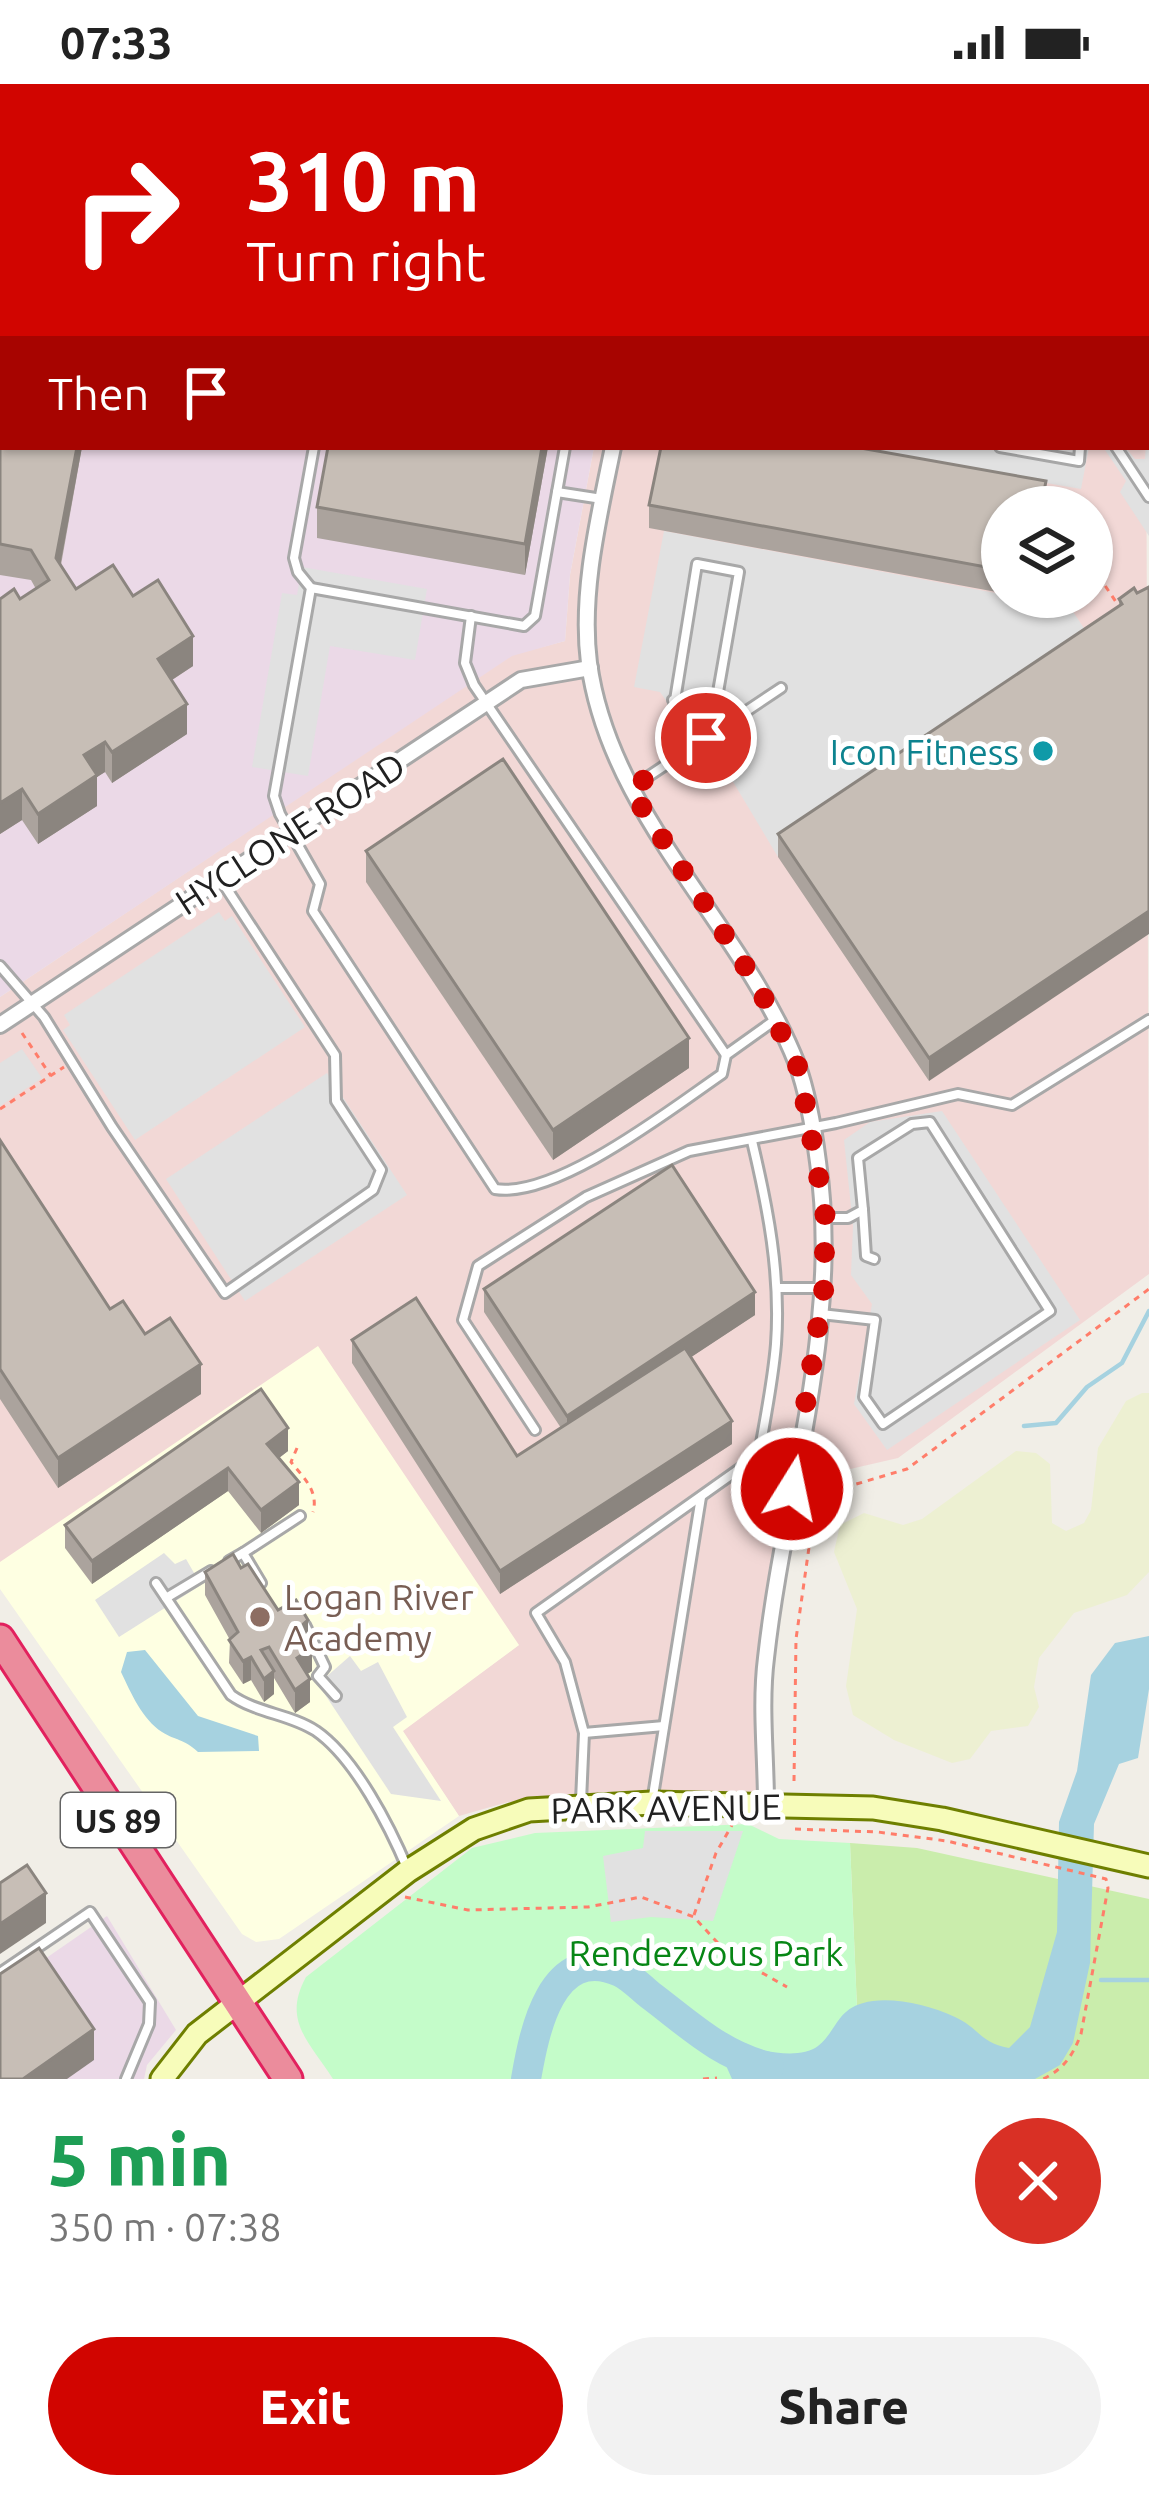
<!DOCTYPE html>
<html lang="en">
<head>
<meta charset="utf-8">
<style>
  body { margin:0; font-family:Ubuntu,sans-serif; background:#f2f2f2; color:#222; height:100vh; display:flex; flex-direction:column; font-size:45px; white-space:nowrap }
  * { box-sizing:border-box; margin:0 }
  p { font-size:39px; color:#767676 }
  .icon { flex:none; width:66px; height:66px; fill:none; stroke:currentColor; stroke-width:2; stroke-linecap:round; stroke-linejoin:round }
  .map { position:relative; height:1995px; overflow:hidden }
  .side { display:flex; flex-direction:column; background:#fff; flex:1 }
  .side>* { flex:none }
  .guide { position:absolute; left:0px; top:0px; width:1149px; height:366px; box-shadow:0 3px 9px #0004; background:#d10500; color:#fff; overflow:hidden }
  .fabs { position:absolute; left:981px; top:402px; display:grid; gap:24px }
  .fabs a { display:grid; place-items:center; width:132px; height:132px; border-radius:50%; background:#fff; box-shadow:0 3px 9px #0004; font-size:60px }
  .pin { position:absolute; display:grid; place-items:center; width:102px; height:102px; color:#fff; margin:-51px; border:6px solid #fff; border-radius:50%; box-shadow:0 3px 12px #0007 }
  .me { position:absolute; width:132px; margin:-66px; rotate:10deg; stroke-linejoin:round; filter:drop-shadow(0 0 9px #0008) }
  .turn { display:flex; align-items:center; gap:42px; height:252px; padding:0 48px; font-size:54px }
  .turn .icon { width:156px; height:156px; stroke-width:2.5 }
  .turn b { display:block; font-size:84px; line-height:102px }
  .then { display:flex; align-items:center; height:114px; padding:0 48px; background:#0003; gap:24px; font-size:45px }
  .round { display:grid; place-items:center; flex:none; width:126px; height:126px; border-radius:63px; background:#f2f2f2 }
  .summary { display:flex; align-items:center; justify-content:space-between; height:204px; padding:0 48px }
  h1 { font-size:72px; font-weight:800; line-height:90px; color:#1e9e55 }
  .primary-button { display:flex; gap:24px; margin-top:auto; padding:24px 48px }
  .primary-button a { flex:1; height:138px; border-radius:72px; background:#d10500; color:#fff; font-size:48px; font-weight:800; line-height:138px; text-align:center }
  .primary-button a+a { background:#f2f2f2; color:#222 }
  .status { display:flex; justify-content:space-between; align-items:center; height:84px; padding:0 60px; background:#fff; direction:ltr }
  .status svg { height:33px; fill:currentColor }
  .map>svg:first-child { display:block }
  .commercial { fill:#f2d8d6; fill-rule:evenodd }
  .industrial { fill:#ebd9e7 }
  .education { fill:#feffe2 }
  .farmland { fill:#edf0d2 }
  .grass { fill:#caedac }
  .park { fill:#c4fcc9 }
  .parking { fill:#e1e1e1 }
  .water { fill:#a6d2e0 }
  .lines { fill:none; stroke-linecap:round; stroke-linejoin:round }
  .stream { stroke:#a6d2e0; stroke-width:4.5 }
  .river { stroke:#a6d2e0; stroke-width:30 }
  .lane-casing { stroke:#a8a8a8; stroke-width:14 }
  .street-casing { stroke:#a8a8a8; stroke-width:20 }
  .secondary-casing { stroke:#6e7f00; stroke-width:27 }
  .primary-casing { stroke:#9d6d00; stroke-width:27 }
  .highway-casing { stroke:#e2215e; stroke-width:33 }
  .path { stroke:#ff7d6a; stroke-width:3; stroke-dasharray:6 6; stroke-linecap:butt }
  .lane { stroke:#fff; stroke-width:8 }
  .street { stroke:#fff; stroke-width:14 }
  .secondary { stroke:#f7fcba; stroke-width:21 }
  .primary { stroke:#ffd89e; stroke-width:21 }
  .highway { stroke:#eb8c9c; stroke-width:27 }
  .wall { fill:#aba39d }
  .shaded-wall { fill:#8b857f }
  .building { fill:#c7beb6; stroke:#8b857f; stroke-width:3 }
  .route { stroke:#d10500; stroke-width:21; stroke-dasharray:0 37.8 }
  .culture-dot { fill:#0f9aa8; stroke:#fff; stroke-width:4.5 }
  .education-dot { fill:#8d6e63; stroke:#fff; stroke-width:4.5 }
  .labels { text-anchor:middle; dominant-baseline:central; stroke-width:10; stroke-linejoin:round; paint-order:stroke }
  .shield { fill:#fff; stroke:#646464; stroke-width:3 }
  .shield-label { font-size:33px; font-weight:bold; fill:#212121 }
  .culture-label { font-size:36px; fill:#0d838f; stroke:#fff; text-anchor:end }
  .street-label { font-size:36px; fill:#212121; stroke:#fff }
  .education-label { font-size:36px; fill:#785e54; stroke:#fff; text-anchor:start }
  .park-label { font-size:36px; fill:#078615; stroke:#fff }
</style>
</head>
<body>
<div class="status"><b>07:33</b><svg viewBox="0 0 49 12"><path d="M0 12V9h3v3zM5 12V6h3v6zM10 12V3h3v9zM15 12V0h3v12zM26 1h20v11H26zM47 4h2v5h-2z"/></svg></div>
<div class="map">
<svg width="1149" height="1995" viewBox="0 0 1149 1995">
  <rect width="100%" height="100%" fill="#f1eee7"/>
  <!-- commercial -->
  <path class="commercial" d="M1146,275L1149,1190L898,1374L781,1401L756,1708L508,1718L459,1732L402,1647L519,1561L0,1478V913L512,571L565,557L570,491L594,363H1146ZM1002,423H1092V513H1002Z"/>
  <!-- industrial -->
  <g class="industrial">
    <path d="M0,68L3,363H594L570,491L565,557L512,572L0,913Z"/>
    <path d="M107,1832L176,1946L147,1981L144,1995H0V1906Z"/>
  </g>
  <!-- education -->
  <path class="education" d="M318,1262L519,1561L403,1647L459,1732L279,1855L256,1858L242,1850L0,1505V1478Z"/>
  <!-- farmland -->
  <g class="farmland">
    <path d="M48,0H629V3H65Z"/>
    <path d="M1142,1309H1149V1488L1127,1511L1074,1529L1039,1574L1034,1603L1039,1623L1028,1642L991,1647L970,1675L952,1679L894,1656L853,1631L846,1602L857,1525L834,1468L840,1441L864,1429L903,1441L922,1435L1016,1367L1036,1369L1050,1380L1052,1439L1066,1447L1084,1439L1091,1426L1098,1364L1126,1317Z"/>
  </g>
  <!-- grass -->
  <g class="grass">
    <path d="M656,0H1149V166L1146,3Z"/>
    <path d="M850,1759L917,1764L1149,1815V1995H860Z"/>
  </g>
  <!-- park -->
  <path class="park" d="M748,1740L779,1755L850,1759L860,1995H333C309,1957 282,1937 306,1893L472,1764L535,1749Z"/>
  <!-- parking -->
  <g class="parking">
    <path d="M1149,314V452L1120,408L1126,397L1103,363H1125L1135,375H1145Z"/>
    <path d="M841,363H1089L1081,405Z"/>
    <path d="M664,447L1070,523L1095,561L778,773L702,646L692,653L660,608L634,603Z"/>
    <path d="M302,483L427,505L415,576L330,562L308,692L252,683L282,509L297,511Z"/>
    <path d="M219,828L225,837L232,832L305,943L135,1056L63,946L70,941L64,931Z"/>
    <path d="M22,965L42,994L0,1022V979Z"/>
    <path d="M327,989L407,1111L245,1217L166,1095Z"/>
    <path d="M942,1027L1080,1236L887,1366L854,1320L872,1220L851,1191L853,1142L844,1056L870,1038Z"/>
    <path d="M164,1469L175,1480L186,1475L201,1501L119,1553L95,1516Z"/>
    <path d="M350,1572L361,1587L378,1578L407,1633L393,1643L441,1717L391,1710L318,1600Z"/>
    <path d="M645,1747H743L713,1837L651,1833L611,1838L603,1772L643,1764Z"/>
  </g>
  <!-- water -->
  <g class="water">
    <path d="M1149,1552V1605L1138,1674L1119,1680L1094,1740L1090,1879L1073,1959L1060,1981L1035,1995H732L724,1977L736,1962C759,1965 798,1977 818,1962C839,1945 836,1922 873,1917C899,1914 931,1922 955,1933C978,1943 980,1959 1009,1964L1030,1943L1057,1848L1059,1738L1077,1687L1091,1591L1115,1559Z"/>
    <path d="M145,1566L198,1632L258,1652L259,1667L198,1668C183,1654 176,1657 162,1648C142,1635 131,1609 121,1588L127,1568Z"/>
  </g>
  <g class="lines">
    <!-- stream -->
    <g class="stream">
      <path d="M1024,1342L1056,1339L1087,1303L1122,1279L1149,1227"/>
      <path d="M1101,1896H1149"/>
    </g>
    <!-- river -->
    <path class="river" d="M526,1995C534,1949 551,1858 620,1888C631,1893 641,1904 650,1911C690,1941 720,1971 769,1983"/>
    <defs>
      <g id="lane">
        <path d="M1146,338H1149"/>
        <path d="M314,363L294,474L298,488L311,504L274,712L280,730L320,800L313,827L495,1105C556,1115 671,1025 722,990L726,971L775,936"/>
        <path d="M1000,363L1079,377L1080,363"/>
        <path d="M1116,363L1149,413"/>
        <path d="M557,408L602,415"/>
        <path d="M311,504L524,542L535,532L565,363"/>
        <path d="M471,532L465,579L474,601L726,971"/>
        <path d="M673,616L696,619L718,608L739,488L697,480L669,653L679,674"/>
        <path d="M631,704L781,604"/>
        <path d="M0,882L44,933L112,1043L225,1209L373,1106L381,1086L336,1017L335,971L221,796"/>
        <path d="M752,1057C768,1124 781,1191 776,1260C773,1297 765,1335 759,1371"/>
        <path d="M863,1126L866,1172L874,1175"/>
        <path d="M777,1204H823"/>
        <path d="M821,1230L875,1236L864,1313L883,1340L1050,1227L930,1038L912,1040L858,1074L863,1126L848,1134H825"/>
        <path d="M535,1346L463,1236L478,1182L586,1113L689,1067L836,1039L958,1010L1012,1021L1149,936"/>
        <path d="M243,1469L300,1432"/>
        <path d="M229,1477L243,1469L261,1499"/>
        <path d="M156,1499L231,1611C256,1629 290,1630 316,1647C355,1674 390,1743 408,1786"/>
        <path d="M166,1514L211,1487"/>
        <path d="M305,1541L325,1583L318,1592L336,1612"/>
        <path d="M584,1649L664,1642"/>
        <path d="M581,1717L584,1649L565,1578L536,1529L759,1371L800,1358"/>
        <path d="M652,1718L701,1413"/>
        <path d="M0,1889L90,1828L150,1918L149,1940L126,1995"/>
      </g>
      <g id="street">
        <path d="M613,363C599,432 580,509 589,579C610,733 742,840 797,980C808,1010 814,1047 818,1078C842,1245 784,1409 766,1574C760,1621 766,1672 766,1720"/>
        <path d="M0,941L521,596L590,584"/>
      </g>
      <path id="secondary" d="M162,1995L197,1950L408,1787L474,1745L529,1726L652,1719L873,1724L942,1735L1149,1782"/>
      <g id="primary">
        <path d="M0,32L3,33"/>
        <path d="M0,56L3,57"/>
        <path d="M1146,255H1149"/>
      </g>
      <path id="highway" d="M0,1555L288,1995"/>
    </defs>
    <!-- lane casing -->
    <use href="#lane" class="lane-casing"/>
    <!-- street casing -->
    <use href="#street" class="street-casing"/>
    <!-- secondary casing -->
    <use href="#secondary" class="secondary-casing"/>
    <!-- primary casing -->
    <use href="#primary" class="primary-casing"/>
    <!-- highway casing -->
    <use href="#highway" class="highway-casing"/>
    <!-- path -->
    <g class="path">
      <path d="M1059,423L1061,405"/>
      <path d="M1092,482L1118,521"/>
      <path d="M22,949L51,992"/>
      <path d="M0,1025L64,983"/>
      <path d="M297,1364L291,1378C303,1393 319,1407 313,1428"/>
      <path d="M794,1697L796,1555L815,1421L843,1404L907,1385L1149,1205"/>
      <path d="M795,1745L878,1748L947,1757L1106,1795L1108,1804L1081,1950C1073,1971 1064,1985 1043,1995"/>
      <path d="M405,1813L468,1826L588,1823L641,1813L694,1833L727,1869L787,1903"/>
      <path d="M694,1831L716,1769L732,1741"/>
      <path d="M703,1995L717,1994"/>
    </g>
    <!-- lane -->
    <use href="#lane" class="lane"/>
    <!-- street -->
    <use href="#street" class="street"/>
    <!-- secondary -->
    <use href="#secondary" class="secondary"/>
    <!-- primary -->
    <use href="#primary" class="primary"/>
    <!-- highway -->
    <use href="#highway" class="highway"/>
  </g>
  <!-- wall -->
  <g class="wall">
    <path d="M0,230L3,363H82L61,481L76,505L133,512L193,582L172,596L187,650L112,699L105,688L97,693V722L38,760L22,736L0,750V515H20L36,505L31,496L0,491Z"/>
    <path d="M548,363L525,491L317,454V423Z"/>
    <path d="M856,364L1046,397L1045,423H1002V509L649,444V421Z"/>
    <path d="M1134,504L929,997L778,773V750L1119,522V515Z"/>
    <path d="M366,767L689,984L553,1076L366,798Z"/>
    <path d="M0,1056L110,1225L145,1250L201,1310L58,1404L0,1315Z"/>
    <path d="M484,1205L755,1231L691,1273L732,1360L500,1510L352,1279V1256L517,1372L561,1344L484,1228Z"/>
    <path d="M261,1305L288,1367L279,1374L299,1421L261,1449L228,1407L92,1500L65,1464V1441Z"/>
    <path d="M241,1484L308,1558L312,1587L307,1590L310,1618L295,1629L274,1594V1610L264,1618L251,1596L243,1600L229,1579L230,1556L205,1511V1488Z"/>
  </g>
  <!-- shaded-wall -->
  <g class="shaded-wall">
    <path d="M77,363H82L56,504V474Z"/>
    <path d="M542,363H548L525,491V460Z"/>
    <path d="M193,552V582L158,605V575Z"/>
    <path d="M187,620V650L112,699V668Z"/>
    <path d="M105,658V688L97,693V722L38,760V730L84,671Z"/>
    <path d="M22,705V736L0,750V719Z"/>
    <path d="M1149,827V850L929,997V974Z"/>
    <path d="M689,954V984L553,1076V1046Z"/>
    <path d="M755,1208V1231L567,1355V1332Z"/>
    <path d="M201,1280V1310L58,1404V1374Z"/>
    <path d="M732,1337V1360L500,1510V1487Z"/>
    <path d="M288,1344V1367L267,1383V1360Z"/>
    <path d="M228,1384V1407L92,1500V1477Z"/>
    <path d="M299,1398V1421L261,1449V1426Z"/>
    <path d="M308,1536V1559L300,1543Z"/>
    <path d="M312,1564V1587L297,1597V1574Z"/>
    <path d="M251,1573V1596L243,1600V1577Z"/>
    <path d="M274,1587V1610L264,1618V1595Z"/>
    <path d="M310,1595V1618L295,1629V1606Z"/>
    <path d="M46,1809V1839L0,1870V1840Z"/>
    <path d="M94,1945V1976L67,1995H23Z"/>
  </g>
  <!-- building -->
  <g class="building">
    <path d="M0,230H3V363H77L56,474L76,505L113,481L133,512L158,496L193,552L158,575L187,620L112,668L105,658L84,671L97,691L38,730L22,705L0,719V515L14,505L20,515L49,496L31,466L0,460Z"/>
    <path d="M328,363H542L525,460L317,423Z"/>
    <path d="M661,363H855L1046,397L1041,423H1002V486L649,421Z"/>
    <path d="M1149,503V827L929,974L778,750L1122,520L1119,515L1134,504L1137,509Z"/>
    <path d="M503,675L689,954L553,1046L366,767Z"/>
    <path d="M0,1056L110,1225L123,1217L145,1250L170,1234L201,1280L58,1374L0,1285Z"/>
    <path d="M672,1081L755,1208L567,1332L484,1205Z"/>
    <path d="M416,1214L517,1372L685,1264L732,1337L500,1487L352,1256Z"/>
    <path d="M261,1305L288,1344L267,1360L299,1398L261,1426L228,1384L92,1477L65,1441Z"/>
    <path d="M233,1470L241,1484L248,1480L278,1526L296,1516L308,1536L300,1543L312,1564L297,1574L310,1595L295,1606L269,1563L261,1566L274,1587L264,1595L251,1573L243,1577L229,1556L238,1548L205,1488Z"/>
    <path d="M27,1781L46,1809L0,1840V1799Z"/>
    <path d="M39,1864L94,1945L23,1995H0V1890Z"/>
  </g>
  <g class="lines">
    <!-- route -->
    <path class="route" d="M706,654L630,705L758,902L799,985L825,1128L824,1204L792,1405"/>
  </g>
  <!-- markers -->
  <circle class="culture-dot" cx="1043" cy="667" r="12"/>
  <circle class="education-dot" cx="260" cy="1533" r="12"/>
  <g class="labels">
    <!-- shield labels -->
    <rect class="shield" x="61" y="1709" width="114" height="54" rx="9"/>
    <g class="shield-label">
      <text x="118" y="1736">US 89</text>
    </g>
    <!-- culture labels -->
    <g class="culture-label">
      <text x="1019" y="667">Icon Fitness</text>
    </g>
    <!-- street labels -->
    <g class="street-label">
      <text transform="translate(290 749) rotate(-33)">HYCLONE ROAD</text>
      <text transform="translate(666 1724) rotate(-1)">PARK AVENUE</text>
    </g>
    <!-- education labels -->
    <g class="education-label">
      <text x="284" y="1512">Logan River<tspan x="284" dy="41">Academy</tspan></text>
    </g>
    <!-- park labels -->
    <g class="park-label">
      <text x="706" y="1868">Rendezvous Park</text>
    </g>
  </g>
</svg>
<div class="fabs">
<a><svg class="icon" aria-label="layers" viewBox="0 0 24 24"><path d="M12 4l9 5-9 5-9-5zM3 14l9 5 9-5"/></svg></a>
</div>
<div class="pin" style="left:706px;top:654px;background:#d93025"><svg class="icon" aria-label="arrive" viewBox="0 0 24 24"><path d="M6 21V4h12l-3 4 3 4H6"/></svg></div>
<svg class="me" style="left:792px;top:1405px" viewBox="-20 -20 40 40"><circle r="17" fill="#d10500" stroke="#fff" stroke-width="3"/><path d="M0-11L8 9 0 5-8 9z" fill="#fff"/></svg>
<div class="guide">
<div class="turn"><svg class="icon" aria-label="right" viewBox="0 0 24 24"><path d="M7 20v-9h11M14 6l5 5-5 5"/></svg><div><b>310 m</b>Turn right</div></div>
<div class="then">Then<svg class="icon" aria-label="arrive" viewBox="0 0 24 24"><path d="M6 21V4h12l-3 4 3 4H6"/></svg></div>
</div>
</div>
<section class="side">
<div class="summary"><div><h1>5 min</h1><p>350 m · 07:38</p></div><a class="round" style="background:#d93025;color:#fff"><svg class="icon" aria-label="close" viewBox="0 0 24 24"><path d="M6 6l12 12M18 6L6 18"/></svg></a></div>
<div class="primary-button"><a>Exit</a><a>Share</a></div>
</section>
</body>
</html>
